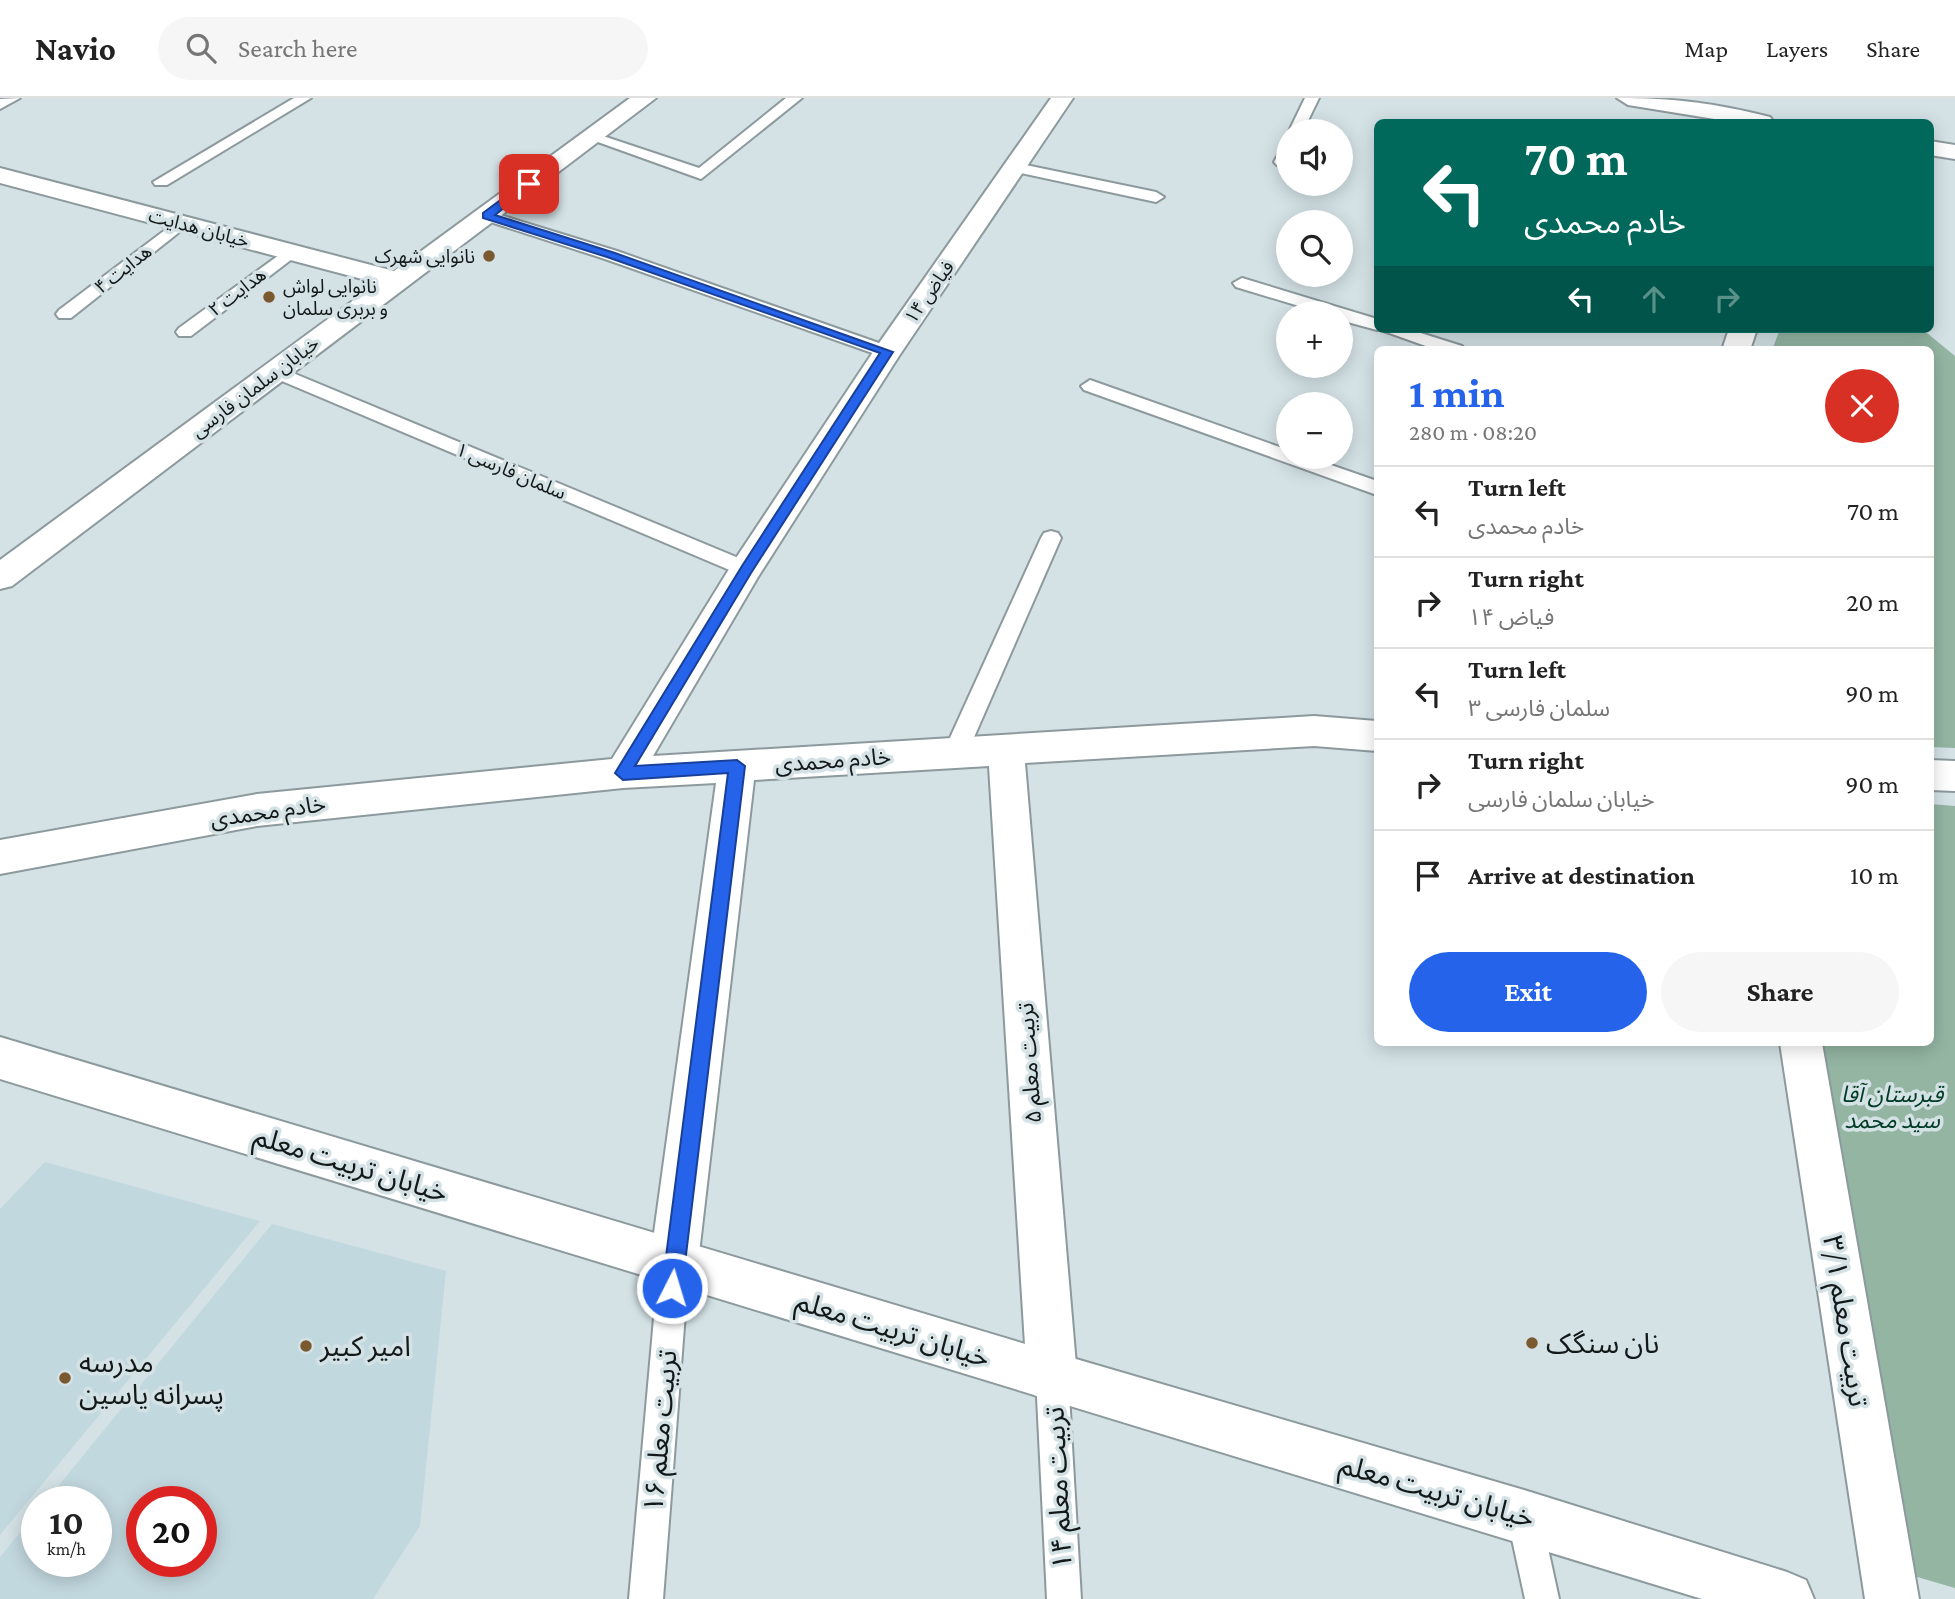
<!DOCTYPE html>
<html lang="en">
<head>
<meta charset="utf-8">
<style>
  body { margin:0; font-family:"Crimson Pro","Noto Sans Arabic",serif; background:#f6f6f6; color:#222; height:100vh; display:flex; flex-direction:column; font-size:26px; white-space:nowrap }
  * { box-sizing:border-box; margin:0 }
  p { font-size:23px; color:#767676 }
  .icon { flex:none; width:38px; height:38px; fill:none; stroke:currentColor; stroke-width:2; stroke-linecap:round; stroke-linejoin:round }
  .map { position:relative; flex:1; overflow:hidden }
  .sheet { position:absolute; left:1374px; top:248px; width:560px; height:700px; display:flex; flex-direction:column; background:#fff; border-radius:10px; box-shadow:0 4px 18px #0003 }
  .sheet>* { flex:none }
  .banner { position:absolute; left:1374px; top:21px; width:560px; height:214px; border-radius:10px; box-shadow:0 4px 18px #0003; background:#00695c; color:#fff; overflow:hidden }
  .controls { position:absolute; left:1276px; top:21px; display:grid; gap:14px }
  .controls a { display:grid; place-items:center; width:77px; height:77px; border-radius:50%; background:#fff; box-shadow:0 4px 18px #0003; font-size:35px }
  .speed { position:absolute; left:21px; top:1388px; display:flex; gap:14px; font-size:35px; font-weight:700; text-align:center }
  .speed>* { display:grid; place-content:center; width:91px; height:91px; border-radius:50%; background:#fff; box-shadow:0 4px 18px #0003; line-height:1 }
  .speed small { font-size:18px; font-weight:400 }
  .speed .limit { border:10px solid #d22; background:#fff; color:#111 }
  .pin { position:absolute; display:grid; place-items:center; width:60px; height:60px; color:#fff; margin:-30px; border-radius:14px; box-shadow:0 4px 10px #0006 }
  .me { position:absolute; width:77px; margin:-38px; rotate:5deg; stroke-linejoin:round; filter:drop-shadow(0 0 5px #0008) }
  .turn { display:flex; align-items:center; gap:24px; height:147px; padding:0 35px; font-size:32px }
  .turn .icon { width:91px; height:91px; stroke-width:2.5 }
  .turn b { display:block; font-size:49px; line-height:60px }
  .lanes { display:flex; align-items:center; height:66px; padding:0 35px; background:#0003; justify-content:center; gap:35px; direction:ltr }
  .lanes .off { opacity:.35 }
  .round { display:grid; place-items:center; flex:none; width:74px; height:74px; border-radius:37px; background:#f6f6f6 }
  .headline { display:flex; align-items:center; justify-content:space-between; height:119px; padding:0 35px }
  h1 { font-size:42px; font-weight:700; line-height:52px; color:#2563eb }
  .primary-button { display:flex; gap:14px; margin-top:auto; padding:14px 35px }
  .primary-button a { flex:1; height:80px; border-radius:42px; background:#2563eb; color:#fff; font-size:28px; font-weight:700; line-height:80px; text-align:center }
  .primary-button a+a { background:#f6f6f6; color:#222 }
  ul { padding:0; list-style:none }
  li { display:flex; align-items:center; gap:21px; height:91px; padding:0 35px; border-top:2px solid #e0e0e0 }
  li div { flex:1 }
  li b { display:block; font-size:26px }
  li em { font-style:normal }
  header { display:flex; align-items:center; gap:42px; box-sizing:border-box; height:98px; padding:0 35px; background:#fff; border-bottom:2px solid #e0e0e0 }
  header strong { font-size:33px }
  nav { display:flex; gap:38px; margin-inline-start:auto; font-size:24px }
  .search { width:490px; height:63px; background:#f6f6f6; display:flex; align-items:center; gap:18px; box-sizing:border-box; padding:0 24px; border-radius:38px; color:#767676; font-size:26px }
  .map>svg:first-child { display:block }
  .built { fill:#c2d8df; fill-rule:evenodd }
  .green { fill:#93b5a2 }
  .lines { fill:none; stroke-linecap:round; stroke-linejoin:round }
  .lane-casing { stroke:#8c999d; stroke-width:4 }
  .street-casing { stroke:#8c999d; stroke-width:4 }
  .secondary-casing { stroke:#8c999d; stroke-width:4 }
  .lane { fill:#fff; fill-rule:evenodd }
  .street { fill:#fff; fill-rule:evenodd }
  .secondary { fill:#fff; fill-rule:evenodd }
  .route { fill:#2563eb; stroke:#184099; stroke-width:2 }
  .poi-dot { fill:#7a5830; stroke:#d4e2e6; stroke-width:2.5 }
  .labels { text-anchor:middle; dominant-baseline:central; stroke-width:7; stroke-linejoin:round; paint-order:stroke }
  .far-street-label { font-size:19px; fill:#131819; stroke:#d4e2e6 }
  .far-poi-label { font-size:19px; fill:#131819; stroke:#d4e2e6; text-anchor:end }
  .street-label { font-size:23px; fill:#131819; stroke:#d4e2e6 }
  .park-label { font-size:23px; font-style:italic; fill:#003c25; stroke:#d4e2e6 }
  .near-street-label { font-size:28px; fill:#131819; stroke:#d4e2e6 }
  .near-poi-label { font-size:28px; fill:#131819; stroke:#d4e2e6; text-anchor:start }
</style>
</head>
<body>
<header>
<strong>Navio</strong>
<div class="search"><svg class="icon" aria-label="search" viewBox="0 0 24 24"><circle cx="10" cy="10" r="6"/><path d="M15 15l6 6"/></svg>Search here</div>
<nav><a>Map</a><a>Layers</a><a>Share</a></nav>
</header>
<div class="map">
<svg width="1955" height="1501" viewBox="0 0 1955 1501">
  <rect width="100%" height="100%" fill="#d4e2e6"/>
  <!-- built -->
  <g class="built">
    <path d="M45,1064L260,1123L0,1437V1111Z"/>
    <path d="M272,1126L446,1173L420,1428L373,1501H0V1459L37,1414V1463H96V1404L46,1403ZM142,1404H201V1463H142Z"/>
  </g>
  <!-- green -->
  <g class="green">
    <path d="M1780,231H1922L1955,258V650L1930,649V252H1772Z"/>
    <path d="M1930,706L1955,708V1490L1907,1476L1817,945H1930Z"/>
  </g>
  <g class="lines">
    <defs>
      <g id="lane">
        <path d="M20,0L0,11V1Z"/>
        <path d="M294,0H311L167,87H155L153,84Z"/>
        <path d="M786,0H802L701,81L584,39L592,34L597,36L699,70Z"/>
        <path d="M1305,0H1319L1303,33H1289Z"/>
        <path d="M1288,46V66L1277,67L1274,64L1283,48Z"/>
        <path d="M1016,65L1156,94L1164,99L1156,104L1011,73L1008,70Z"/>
        <path d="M487,113L617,153L893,250L896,254L893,258H881L605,161L481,121V115Z"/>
        <path d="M181,120L187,122V128L71,220H59L56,216L59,212Z"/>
        <path d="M290,149L298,154L296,158L191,238H179L176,234L179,230Z"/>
        <path d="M1242,180L1377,221V231H1408L1462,248L1465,252H1437L1381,232H1377L1340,222V215H1322L1236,189L1233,185Z"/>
        <path d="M276,268L753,466L756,471L753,476H739L270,278L267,274L270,270Z"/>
        <path d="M1090,282L1288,352V359H1308L1377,383V397L1084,292L1081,288Z"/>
        <path d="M1051,433L1058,435L1061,440L968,653L964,660L956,663L948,660L944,653L1041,440L1044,435Z"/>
        <path d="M674,1149L685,1153L689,1164L663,1501H629L659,1164L663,1153Z"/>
        <path d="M1052,1263L1063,1268L1068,1279L1081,1501H1047L1036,1279L1041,1268Z"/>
        <path d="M1524,1401L1536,1406L1541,1418L1559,1501H1525L1507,1418L1512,1406Z"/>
      </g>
      <g id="street">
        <path d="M1051,0H1073L899,258L758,479L653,658L1314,618L1377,623V653L1314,648L1025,665L1077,1279L1070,1297L1052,1304L1034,1297L1027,1279L989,668L754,682L698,1164L691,1181L674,1188L657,1181L650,1164L716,685L623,690L257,728L0,776V742L257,696L612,661L734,463L877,248Z"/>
        <path d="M1617,0C1673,0 1715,5 1770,19L1774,24H1733L1628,7Z"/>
        <path d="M1930,43L1955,47V61L1930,57Z"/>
        <path d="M1729,231H1757L1750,252H1722Z"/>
        <path d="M1930,662L1955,663V693L1930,692Z"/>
        <path d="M1780,945H1822L1919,1501H1865Z"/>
      </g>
      <g id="secondary">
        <path d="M630,0H656L12,488L0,491V462L377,185L0,85V70L394,173Z"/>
        <path d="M0,939L1052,1254L1524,1392L1787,1474L1806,1482L1814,1501H1702L0,981Z"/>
      </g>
    </defs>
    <!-- lane casing -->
    <use href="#lane" class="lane-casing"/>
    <!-- street casing -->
    <use href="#street" class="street-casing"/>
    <!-- secondary casing -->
    <use href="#secondary" class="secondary-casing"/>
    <!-- lane -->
    <use href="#lane" class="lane"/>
    <!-- street -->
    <use href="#street" class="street"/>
    <!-- secondary -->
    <use href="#secondary" class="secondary"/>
  </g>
  <!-- route -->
  <path class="route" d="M525,84L534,86L495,117L615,155L893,254L751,475L635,668L737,662L745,668L682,1190L679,1197L672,1200L665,1197L662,1190L728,675L623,682L615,675L742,468L880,255L607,159L483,120V115Z"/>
  <!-- markers -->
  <g class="poi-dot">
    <circle cx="489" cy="158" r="7"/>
    <circle cx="269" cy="199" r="7"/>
    <circle cx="1532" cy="1245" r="7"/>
    <circle cx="306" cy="1248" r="7"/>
    <circle cx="65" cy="1280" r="7"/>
  </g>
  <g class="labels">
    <!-- far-street labels -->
    <g class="far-street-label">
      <text transform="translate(199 130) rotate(15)">خیابان هدایت</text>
      <text transform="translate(123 171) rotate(-38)">هدایت ۴</text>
      <text transform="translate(237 194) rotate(-37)">هدایت ۲</text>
      <text transform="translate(929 194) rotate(-55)">فیاض ۱۴</text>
      <text transform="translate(255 289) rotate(-37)">خیابان سلمان فارسی</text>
      <text transform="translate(511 373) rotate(23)">سلمان فارسی ۱</text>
    </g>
    <!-- far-poi labels -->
    <g class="far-poi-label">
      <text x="475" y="158">نانوایی شهرک</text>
      <text x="283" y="188" text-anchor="start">نانوایی لواش<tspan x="283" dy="22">و بربری سلمان</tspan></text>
    </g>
    <!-- street labels -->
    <g class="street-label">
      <text transform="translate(833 662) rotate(-4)">خادم محمدی</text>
      <text transform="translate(268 713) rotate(-8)">خادم محمدی</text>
      <text transform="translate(1029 965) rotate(-94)">تربیت معلم ۵</text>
    </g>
    <!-- park labels -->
    <g class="park-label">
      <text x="1892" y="996">قبرستان آقا<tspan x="1892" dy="26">سید محمد</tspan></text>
    </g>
    <!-- near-street labels -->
    <g class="near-street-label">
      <text transform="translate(351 1066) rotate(17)">خیابان تربیت معلم</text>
      <text transform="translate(1846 1223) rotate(81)">تربیت معلم ۳/۱</text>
      <text transform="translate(893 1231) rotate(17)">خیابان تربیت معلم</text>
      <text transform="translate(660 1333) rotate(-85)">تربیت معلم ۱۶</text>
      <text transform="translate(1058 1390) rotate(-93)">تربیت معلم ۱۴</text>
      <text transform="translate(1437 1393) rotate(16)">خیابان تربیت معلم</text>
    </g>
    <!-- near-poi labels -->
    <g class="near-poi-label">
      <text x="1546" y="1245">نان سنگک</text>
      <text x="320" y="1248">امیر کبیر</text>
      <text x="79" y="1264">مدرسه<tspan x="79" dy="32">پسرانه یاسین</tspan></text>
    </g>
  </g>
</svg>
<div class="controls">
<a><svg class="icon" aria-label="sound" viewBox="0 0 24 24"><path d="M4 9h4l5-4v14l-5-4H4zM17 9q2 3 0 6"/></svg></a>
<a><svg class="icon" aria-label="search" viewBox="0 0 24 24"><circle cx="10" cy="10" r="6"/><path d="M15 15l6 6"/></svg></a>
<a>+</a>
<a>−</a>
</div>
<div class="speed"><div>10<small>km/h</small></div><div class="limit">20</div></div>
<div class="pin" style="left:529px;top:86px;background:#d93025"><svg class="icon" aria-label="arrive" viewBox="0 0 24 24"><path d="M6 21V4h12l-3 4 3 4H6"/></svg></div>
<svg class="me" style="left:672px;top:1190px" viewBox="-20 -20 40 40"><circle r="17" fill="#2563eb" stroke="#fff" stroke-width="3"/><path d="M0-11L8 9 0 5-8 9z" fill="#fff"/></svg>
<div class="banner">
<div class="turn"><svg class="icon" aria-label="left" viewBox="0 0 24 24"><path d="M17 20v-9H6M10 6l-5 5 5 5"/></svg><div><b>70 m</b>خادم محمدی</div></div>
<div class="lanes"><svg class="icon" aria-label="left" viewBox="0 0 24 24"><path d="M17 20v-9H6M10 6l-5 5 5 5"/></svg><svg class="icon off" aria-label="ahead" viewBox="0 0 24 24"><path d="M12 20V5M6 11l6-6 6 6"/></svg><svg class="icon off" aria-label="right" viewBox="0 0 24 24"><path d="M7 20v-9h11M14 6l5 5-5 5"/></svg></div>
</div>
<section class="sheet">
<div class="headline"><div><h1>1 min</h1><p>280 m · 08:20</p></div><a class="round" style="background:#d93025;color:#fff"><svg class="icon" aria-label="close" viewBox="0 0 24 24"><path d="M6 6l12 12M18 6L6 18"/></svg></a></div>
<ul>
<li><svg class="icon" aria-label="left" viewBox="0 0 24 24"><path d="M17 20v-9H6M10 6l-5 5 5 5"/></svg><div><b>Turn left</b><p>خادم محمدی</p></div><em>70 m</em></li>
<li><svg class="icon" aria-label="right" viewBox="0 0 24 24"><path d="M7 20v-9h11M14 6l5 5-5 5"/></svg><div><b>Turn right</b><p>فیاض ۱۴</p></div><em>20 m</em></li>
<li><svg class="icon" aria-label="left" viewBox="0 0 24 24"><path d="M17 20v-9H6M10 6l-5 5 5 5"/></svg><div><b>Turn left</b><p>سلمان فارسی ۳</p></div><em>90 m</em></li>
<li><svg class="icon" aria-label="right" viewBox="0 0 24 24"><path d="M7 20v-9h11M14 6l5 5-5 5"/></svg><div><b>Turn right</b><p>خیابان سلمان فارسی</p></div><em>90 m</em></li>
<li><svg class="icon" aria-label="arrive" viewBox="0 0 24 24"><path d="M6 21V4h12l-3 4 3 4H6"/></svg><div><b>Arrive at destination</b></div><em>10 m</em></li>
</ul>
<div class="primary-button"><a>Exit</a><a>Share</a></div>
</section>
</div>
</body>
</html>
